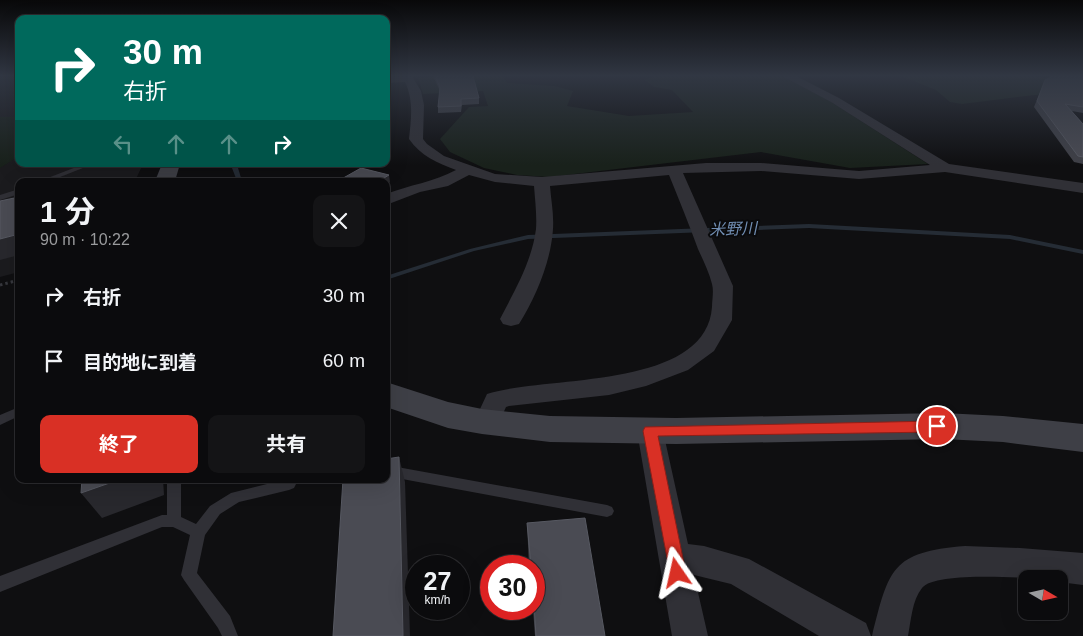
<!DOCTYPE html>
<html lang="ja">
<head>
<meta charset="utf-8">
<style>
  body { margin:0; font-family:Helvetica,"Noto Sans JP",sans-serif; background:#141416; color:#f1f3f6; height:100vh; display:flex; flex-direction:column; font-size:19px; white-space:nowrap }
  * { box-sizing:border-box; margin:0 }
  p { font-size:16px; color:#9a9b9d }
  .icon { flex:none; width:28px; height:28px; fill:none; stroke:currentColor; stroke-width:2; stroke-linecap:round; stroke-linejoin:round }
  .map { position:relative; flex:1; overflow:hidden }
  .details { position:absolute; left:15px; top:178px; width:375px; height:305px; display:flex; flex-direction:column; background:#0b0b0d; border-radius:10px; box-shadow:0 5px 20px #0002,0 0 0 1px #2b2b2e }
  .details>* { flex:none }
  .guide { position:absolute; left:15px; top:15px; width:375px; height:152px; border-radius:10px; box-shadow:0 5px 20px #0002,0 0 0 1px #2b2b2e; background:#00695c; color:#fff; overflow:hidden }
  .needle { width:32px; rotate:99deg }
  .tools { position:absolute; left:1018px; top:570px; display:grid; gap:10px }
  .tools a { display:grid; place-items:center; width:50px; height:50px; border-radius:10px; background:#0b0b0d; box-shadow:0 5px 20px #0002,0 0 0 1px #2b2b2e; font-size:25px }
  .speed { position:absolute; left:405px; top:555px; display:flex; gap:10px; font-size:25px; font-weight:700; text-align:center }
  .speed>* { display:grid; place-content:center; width:65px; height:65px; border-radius:50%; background:#0b0b0d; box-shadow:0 5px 20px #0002,0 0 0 1px #2b2b2e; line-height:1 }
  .speed small { font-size:12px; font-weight:400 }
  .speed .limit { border:8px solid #d22; background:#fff; color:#111 }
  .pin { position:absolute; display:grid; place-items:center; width:42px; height:42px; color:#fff; margin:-21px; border:2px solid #fff; border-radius:50%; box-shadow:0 1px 5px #0007 }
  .me { position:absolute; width:55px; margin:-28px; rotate:349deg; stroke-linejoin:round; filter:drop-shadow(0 0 4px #0008) }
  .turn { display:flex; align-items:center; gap:18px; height:105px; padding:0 25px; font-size:22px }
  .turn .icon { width:65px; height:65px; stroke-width:2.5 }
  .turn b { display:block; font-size:35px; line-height:42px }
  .lanes { display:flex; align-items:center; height:48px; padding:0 25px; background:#0003; justify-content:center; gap:25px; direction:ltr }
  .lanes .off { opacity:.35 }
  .round { display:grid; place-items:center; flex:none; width:52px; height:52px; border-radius:10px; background:#141416 }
  .summary { display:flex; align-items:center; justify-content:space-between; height:85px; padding:0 25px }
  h1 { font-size:30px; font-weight:700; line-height:38px }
  .cta { display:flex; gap:10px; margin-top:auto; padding:10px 25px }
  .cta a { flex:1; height:58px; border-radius:10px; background:#d93025; color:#fff; font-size:20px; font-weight:700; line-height:58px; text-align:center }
  .cta a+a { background:#141416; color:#f1f3f6 }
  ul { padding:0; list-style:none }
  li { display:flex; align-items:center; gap:15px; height:65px; padding:0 25px }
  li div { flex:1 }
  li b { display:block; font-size:19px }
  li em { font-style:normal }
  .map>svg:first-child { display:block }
  .built { fill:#1b1b1e }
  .green { fill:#19211b }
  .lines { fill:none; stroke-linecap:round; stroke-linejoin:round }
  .stream { fill:#252c35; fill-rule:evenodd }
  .path { stroke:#36373d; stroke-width:3; stroke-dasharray:2.5 3; stroke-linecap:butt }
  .lane { fill:#303036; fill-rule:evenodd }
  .street { fill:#303036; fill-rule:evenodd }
  .secondary { fill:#3e3f46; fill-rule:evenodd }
  .wall { fill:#3f4047 }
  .shaded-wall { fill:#28282d }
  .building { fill:#4a4b53; stroke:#575962 }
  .route { fill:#d93025; stroke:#8d1f18 }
  .labels { text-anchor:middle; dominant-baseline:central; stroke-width:4; stroke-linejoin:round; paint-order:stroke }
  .water-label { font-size:16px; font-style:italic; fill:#718eb3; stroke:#0a0a0c }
</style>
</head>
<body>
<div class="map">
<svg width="1083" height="636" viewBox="0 0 1083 636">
  <rect width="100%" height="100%" fill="#0f0f11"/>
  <!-- built -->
  <path class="built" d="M19,76V164H143L135,181H19V272L0,277V77Z"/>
  <!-- green -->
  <g class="green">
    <path d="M445,76H502L507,83L555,86L573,91L567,106L629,116L693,112L672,90L654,87L645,80L656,76H782L828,100L928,164L850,168L761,152L549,177L517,175L484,168L450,152L440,139L469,107L488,106L483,91L423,94L418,78Z"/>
    <path d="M901,76H1034L1083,85L1060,94L1035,95L962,104L950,102L936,90Z"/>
    <path d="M0,117H19V156L0,168Z"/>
  </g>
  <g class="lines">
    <!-- stream -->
    <g class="stream">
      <path d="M235,166L238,168L242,181H237L232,168Z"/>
      <path d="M809,224L1010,235L1083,250V254L1010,239L809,228L528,239L474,251L386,280V276L470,249L528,235Z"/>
    </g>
    <!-- path -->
    <path class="path" d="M0,285L19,280"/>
    <!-- lane -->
    <g class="lane">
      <path d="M84,164H93L50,181H40Z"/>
      <path d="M19,189V194L0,200V195Z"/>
      <path d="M19,407V416L0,425V415Z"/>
      <path d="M386,465L607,505L612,507L614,511L612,515L607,517L386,476Z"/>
      <path d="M167,479H181V517L196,524L210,506L231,493L287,479L294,480L296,484L294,488L289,490L239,502L220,514L205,535L197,573L230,616L238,636H222L218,628L184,580L181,575L190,535L173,527H162L0,592V576L162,515H167Z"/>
    </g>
    <!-- street -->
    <g class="street">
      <path d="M412,76L421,91L424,105L423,139L427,144L444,156L495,174L542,177L706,163H761L859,171L930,165L831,102L782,76H796L839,98L949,164L1083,183V193L945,172L859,179L761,171L683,173L733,286L732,320L714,351L688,370L646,386L609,395L509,406L506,407L496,429L487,432L478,429L474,422L487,394C543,375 706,391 712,307C712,300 714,291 712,284C709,272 703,260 698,249C689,224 679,200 669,175L550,186C551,200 554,214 553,229C551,261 536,297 519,324L511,326L503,324L500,319C515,290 532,261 536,229C537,215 535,200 534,186L495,182L469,175L448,186L420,192L386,205V194C409,185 434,182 456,170C437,163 421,156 409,139C411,119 414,101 405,82L386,83V77Z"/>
      <path d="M650,421L659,424L663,431L688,544L704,546L749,559L866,623L871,636H819L731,584L694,575L708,636H672L637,431L641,424Z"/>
      <path d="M965,546L1020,548L1083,553V585L1059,582V579C1034,579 936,570 922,588C912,600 911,621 908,636H872C889,569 891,552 965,546Z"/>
    </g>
    <!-- secondary -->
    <g class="secondary">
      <path d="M162,164H180L175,181H155Z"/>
      <path d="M386,382L448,402L482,409L550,416L676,418L943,413L1003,416L1083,424V452L1003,442L943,439L676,444L550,442L482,434L448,428L386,407Z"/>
    </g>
  </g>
  <!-- wall -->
  <g class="wall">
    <path d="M433,76H473L479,98V104L462,105L461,112L438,113V107L440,91Z"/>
    <path d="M1083,76V113L1072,111L1083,124V164L1074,162L1034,107L1045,80Z"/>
    <path d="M527,523L605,636H535L533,609H534V566H529Z"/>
  </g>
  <!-- shaded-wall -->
  <g class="shaded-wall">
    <path d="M389,175L390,182L386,185V181H379Z"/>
    <path d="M19,234V255L0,260V239Z"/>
    <path d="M399,457L405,482L410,636H403Z"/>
    <path d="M121,479H163L164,495L102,518L81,493Z"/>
  </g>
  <!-- building -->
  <g class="building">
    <path d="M435,76H473L479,98L461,99V106L438,107L440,87Z"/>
    <path d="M1053,76H1083V107L1065,104L1083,124V157L1078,156L1037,101L1045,80Z"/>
    <path d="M361,168L389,175L379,181H338Z"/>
    <path d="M19,197V234L0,239V201Z"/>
    <path d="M399,457L403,636H333L343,479H386V459Z"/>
    <path d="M82,479H121L81,493Z"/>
    <path d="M585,518L605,636H536L534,604V566H531L527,523Z"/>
  </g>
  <!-- sky -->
  <linearGradient id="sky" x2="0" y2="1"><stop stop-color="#080809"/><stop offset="0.46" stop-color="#313743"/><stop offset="1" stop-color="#313743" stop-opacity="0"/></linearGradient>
  <rect width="1083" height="165" fill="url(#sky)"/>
  <!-- route -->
  <path class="route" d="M937,421L942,422L944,426L942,430L937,432L658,436L686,573L684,579L677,582L671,579L643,431L645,427Z"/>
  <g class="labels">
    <!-- water labels -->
    <g class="water-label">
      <text transform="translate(733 229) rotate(-2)">米野川</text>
    </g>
  </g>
</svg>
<div class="tools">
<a><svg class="needle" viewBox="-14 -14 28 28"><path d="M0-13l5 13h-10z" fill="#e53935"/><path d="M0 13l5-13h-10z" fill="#9a9b9d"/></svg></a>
</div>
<div class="speed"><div>27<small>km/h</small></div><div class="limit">30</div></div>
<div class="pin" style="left:937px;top:426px;background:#d93025"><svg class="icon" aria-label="arrive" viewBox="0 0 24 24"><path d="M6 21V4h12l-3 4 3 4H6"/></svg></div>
<svg class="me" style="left:677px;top:573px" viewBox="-20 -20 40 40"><path d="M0-17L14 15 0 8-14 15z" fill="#d93025" stroke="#fff" stroke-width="4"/></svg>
<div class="guide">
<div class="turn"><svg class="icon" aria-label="right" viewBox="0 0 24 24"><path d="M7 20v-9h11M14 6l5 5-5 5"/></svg><div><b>30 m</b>右折</div></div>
<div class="lanes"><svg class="icon off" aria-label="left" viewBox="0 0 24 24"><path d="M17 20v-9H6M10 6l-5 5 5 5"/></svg><svg class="icon off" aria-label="ahead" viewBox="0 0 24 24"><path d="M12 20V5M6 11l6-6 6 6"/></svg><svg class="icon off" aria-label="ahead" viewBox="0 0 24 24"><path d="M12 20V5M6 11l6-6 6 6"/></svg><svg class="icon" aria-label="right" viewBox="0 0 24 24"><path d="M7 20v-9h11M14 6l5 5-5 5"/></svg></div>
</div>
<section class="details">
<div class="summary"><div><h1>1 分</h1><p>90 m · 10:22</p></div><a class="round"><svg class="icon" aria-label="close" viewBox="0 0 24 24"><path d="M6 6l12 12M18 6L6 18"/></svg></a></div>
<ul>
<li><svg class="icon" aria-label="right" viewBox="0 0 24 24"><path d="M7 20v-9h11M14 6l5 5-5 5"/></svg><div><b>右折</b></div><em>30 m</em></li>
<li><svg class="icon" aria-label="arrive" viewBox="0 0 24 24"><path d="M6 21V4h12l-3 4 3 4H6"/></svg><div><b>目的地に到着</b></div><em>60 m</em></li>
</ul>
<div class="cta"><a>終了</a><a>共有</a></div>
</section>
</div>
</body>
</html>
